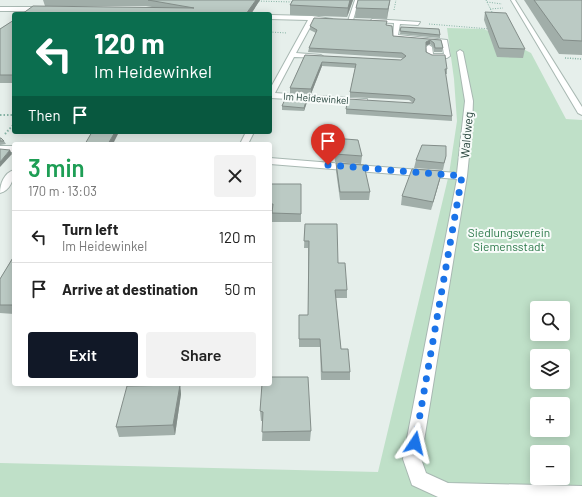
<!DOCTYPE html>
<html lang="en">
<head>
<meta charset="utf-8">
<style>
  body { margin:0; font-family:Barlow,sans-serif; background:#f2f2f2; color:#222; height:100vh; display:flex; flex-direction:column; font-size:15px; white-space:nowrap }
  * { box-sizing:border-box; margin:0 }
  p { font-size:13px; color:#767676 }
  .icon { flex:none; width:22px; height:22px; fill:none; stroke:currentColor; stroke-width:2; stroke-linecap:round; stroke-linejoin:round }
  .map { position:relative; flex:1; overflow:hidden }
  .sheet { position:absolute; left:12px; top:142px; width:260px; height:244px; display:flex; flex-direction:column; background:#fff; border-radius:4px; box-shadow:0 2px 10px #0003 }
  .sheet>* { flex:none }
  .banner { position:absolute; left:12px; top:12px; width:260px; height:122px; border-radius:4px; box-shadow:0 2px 10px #0003; background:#0b6e4f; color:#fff; overflow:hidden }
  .controls { position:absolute; left:530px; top:301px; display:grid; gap:8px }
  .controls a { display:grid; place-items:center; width:40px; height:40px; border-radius:4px; background:#fff; box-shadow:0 2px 10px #0003; font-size:20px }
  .pin { position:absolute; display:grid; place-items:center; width:34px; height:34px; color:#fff; margin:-41px -17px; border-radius:50% 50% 50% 0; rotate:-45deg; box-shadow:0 0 4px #0007 }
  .pin .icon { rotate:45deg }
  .me { position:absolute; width:44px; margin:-22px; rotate:10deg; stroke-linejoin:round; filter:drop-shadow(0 0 3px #0008) }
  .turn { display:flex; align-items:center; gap:14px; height:84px; padding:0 16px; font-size:18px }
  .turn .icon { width:52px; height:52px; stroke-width:2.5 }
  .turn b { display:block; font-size:28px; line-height:34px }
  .then { display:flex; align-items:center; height:38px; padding:0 16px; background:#0003; gap:8px; font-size:15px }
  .round { display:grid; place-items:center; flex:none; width:42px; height:42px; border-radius:4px; background:#f2f2f2 }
  .head { display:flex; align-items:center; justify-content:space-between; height:68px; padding:0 16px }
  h1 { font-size:24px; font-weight:600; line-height:30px; color:#1e9e55 }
  .action { display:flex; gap:8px; margin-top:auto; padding:8px 16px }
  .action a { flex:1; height:46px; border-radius:4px; background:#111827; color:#fff; font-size:16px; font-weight:600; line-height:46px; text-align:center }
  .action a+a { background:#f2f2f2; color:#222 }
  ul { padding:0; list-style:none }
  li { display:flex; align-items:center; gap:12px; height:52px; padding:0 16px; border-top:1px solid #e0e0e0 }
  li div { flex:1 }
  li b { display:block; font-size:15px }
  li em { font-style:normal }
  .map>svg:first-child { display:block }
  .green { fill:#bfe0c8; fill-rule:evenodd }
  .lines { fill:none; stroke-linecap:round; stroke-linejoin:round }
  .minor-casing { stroke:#a8b8b2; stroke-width:2 }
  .path-far2 { stroke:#86b3a5; stroke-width:1; stroke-dasharray:1 1.5; stroke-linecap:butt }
  .path-far1 { stroke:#86b3a5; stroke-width:1.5; stroke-dasharray:1 1.5; stroke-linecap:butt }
  .path { stroke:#86b3a5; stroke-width:2; stroke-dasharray:1.5 2; stroke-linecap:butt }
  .minor { fill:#fff; fill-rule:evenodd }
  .wall { fill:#a1aea9 }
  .shaded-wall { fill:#838d89 }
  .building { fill:#bbcac4; stroke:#838d89 }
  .route { stroke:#1a73e8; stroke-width:7; stroke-dasharray:0 12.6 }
  .labels { text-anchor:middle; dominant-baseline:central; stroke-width:4; stroke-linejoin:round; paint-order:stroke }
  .far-street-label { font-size:10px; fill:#24423a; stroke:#f7fbf9 }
  .street-label { font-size:12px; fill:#24423a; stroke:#f7fbf9 }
  .park-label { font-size:12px; fill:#2d7a4b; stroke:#f7fbf9 }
</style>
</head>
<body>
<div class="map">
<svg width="582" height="497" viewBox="0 0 582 497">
  <rect width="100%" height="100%" fill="#e6efeb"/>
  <!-- green -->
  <path class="green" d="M447,28L484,29L531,53L566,119L582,120V497H0V463L378,472L449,174L457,121L454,79ZM537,308H563V334H537ZM537,356H563V382H537ZM537,404H563V430H537ZM537,452H563V478H537Z"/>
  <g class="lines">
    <defs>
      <g id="minor">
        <path d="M355,0H359L353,20L348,21Z"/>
        <path d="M511,0H515L582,107V115L578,113Z"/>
        <path d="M0,7H45L48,9L45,11H0Z"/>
        <path d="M270,15L312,16L332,19L329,21L314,20L296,53L321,55L324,57L323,58L294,57L275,93L364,99H367V103L270,98V89L308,20L270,19Z"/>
        <path d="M372,19L420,22L418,25L400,24L398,35L447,40L450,56L447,58L428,57L426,47L429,45L432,47L433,54H444L442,43L393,38L394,23L370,22Z"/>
        <path d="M460,50L463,52L473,101L472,126L467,176L421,459L426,473L448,483L582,486V497H438L412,485L403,459L457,179L270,164V158L457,173L465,101L457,52Z"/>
        <path d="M246,132H254L248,144H240Z"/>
        <rect x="0" y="146" width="14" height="6"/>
        <path d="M14,170C14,179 10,191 0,193C0,184 4,173 14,170Z"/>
      </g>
    </defs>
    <!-- minor casing -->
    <use href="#minor" class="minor-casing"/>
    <!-- path-far2 -->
    <g class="path-far2">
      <path d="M486,0L493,14"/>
      <path d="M256,1L293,2"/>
      <path d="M487,2L502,4"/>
      <path d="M490,9L503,8"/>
      <path d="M394,10L396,0"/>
      <path d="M429,24L490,29"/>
      <path d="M270,32L287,33"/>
    </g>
    <!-- path-far1 -->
    <path class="path-far1" d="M565,58L582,59"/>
    <!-- path -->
    <g class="path">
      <path d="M0,115H14"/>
      <path d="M5,134L14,124"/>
    </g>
    <!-- minor -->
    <use href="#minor" class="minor"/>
  </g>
  <!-- wall -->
  <g class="wall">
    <path d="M43,0H260L251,14L158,8L146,6H45Z"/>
    <path d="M293,0H353L347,17L290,15V5Z"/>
    <path d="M358,0H390L387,19L355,18L356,8Z"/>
    <path d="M524,0H582V55L559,54Z"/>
    <path d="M485,12L525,49L523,58L497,57L484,20Z"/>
    <path d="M14,20V83H0V29Z"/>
    <path d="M386,25L393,36L441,40L443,48L442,52H434L433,47L430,44L426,45V52L447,69V74H445L452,116V121L346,114V109L413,103L409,100L350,97V92L355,68L322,66L311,94L290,93V88L305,55L401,60L403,59L401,58L308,52L309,48L316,33L310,30V26Z"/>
    <path d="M401,27L440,35V38L400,34Z"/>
    <path d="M307,98V102L304,111L282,110V106Z"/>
    <path d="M0,138L4,141L6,144L0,145Z"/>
    <path d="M333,138L362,156L361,164L335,162L333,145Z"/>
    <path d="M446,156L443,170L414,168L416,160Z"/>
    <path d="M336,163L370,192L369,200H340L336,171Z"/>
    <path d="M440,179L431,210L401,205L402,196Z"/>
    <path d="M270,184H301V222H272V213H270Z"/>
    <path d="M305,224L338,263L347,290V298H336L341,349L350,372V380H321L320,347H299V315H308V248H304Z"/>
    <path d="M14,256V314L0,313V279Z"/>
    <path d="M262,384L311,431L310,441H262L263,421H261L260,411Z"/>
    <path d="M180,385L181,394L175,435L119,437L116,427Z"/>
  </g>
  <!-- shaded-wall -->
  <g class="shaded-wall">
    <path d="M256,0H260L251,14H246Z"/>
    <path d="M350,0H353L347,17L348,8Z"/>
    <path d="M390,0L387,19L388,9Z"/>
    <path d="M430,40V44L425,46L426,42Z"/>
    <path d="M322,62V66L311,94V89Z"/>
    <path d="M307,98V102L304,111V108Z"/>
    <path d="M115,132H119L113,144H108Z"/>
    <path d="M10,150L12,154L0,167V162Z"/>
    <path d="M442,171L440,179L431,210L433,202Z"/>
    <path d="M180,385L181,394L175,435L173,425Z"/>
  </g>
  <!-- building -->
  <g class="building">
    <path d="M148,0H256L246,14H22L33,6L194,8Z"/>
    <path d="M293,0H350L348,8L290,5Z"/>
    <path d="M358,0H390L388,9L356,8Z"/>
    <path d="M534,0H582V41L563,40Z"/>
    <path d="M485,12L506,13L525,49L499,48Z"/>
    <path d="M314,18L387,21L386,25L392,26L393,36L441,40L443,48H435L434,43L430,40L426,42V52L432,55H445L447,69H445L452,116L346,109L348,99L413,103L415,99L410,96L350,92L356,64L322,62L311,89L290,88L305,55L401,60L406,56L402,53L309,48L317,30L310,26Z"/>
    <path d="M14,20V75H0V29Z"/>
    <path d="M401,27L439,29L440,35L400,31Z"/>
    <path d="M286,97L307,98L304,108L282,106Z"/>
    <path d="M92,132H115L108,144H85Z"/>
    <path d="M0,138H1L4,141H0Z"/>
    <path d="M333,138L358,140L362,156L335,154Z"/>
    <path d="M422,145L446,146V156L444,163L416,160Z"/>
    <path d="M0,149L10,150L0,162Z"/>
    <path d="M336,163L364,165L370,192H340Z"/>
    <path d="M412,169L442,171L433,202L402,196Z"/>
    <path d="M270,184H301V214L272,213L273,204H270Z"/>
    <path d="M305,224H337L338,263H345L347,290H335L341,349H348L350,372H322L320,339H299V315H308L309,241H304Z"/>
    <path d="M14,256V305H0V279Z"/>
    <path d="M270,377H308L311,431L262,432L263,412L260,411L262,384H270Z"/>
    <path d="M180,385L173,425L116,427L127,386Z"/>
  </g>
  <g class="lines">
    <!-- route -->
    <path class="route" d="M328,165L462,176L415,443"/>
  </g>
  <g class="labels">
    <!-- far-street labels -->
    <g class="far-street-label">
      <text transform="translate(316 98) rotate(4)">Im Heidewinkel</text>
    </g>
    <!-- street labels -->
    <g class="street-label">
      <text transform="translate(466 135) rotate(-85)">Waldweg</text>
    </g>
    <!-- park labels -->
    <g class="park-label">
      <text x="509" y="232">Siedlungsverein<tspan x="509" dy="14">Siemensstadt</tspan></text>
    </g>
  </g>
</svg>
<div class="controls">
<a><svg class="icon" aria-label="search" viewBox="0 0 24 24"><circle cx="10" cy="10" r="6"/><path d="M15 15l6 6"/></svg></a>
<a><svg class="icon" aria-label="layers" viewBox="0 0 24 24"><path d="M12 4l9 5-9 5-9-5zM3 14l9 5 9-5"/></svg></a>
<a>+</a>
<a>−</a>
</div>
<div class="pin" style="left:328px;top:165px;background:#d93025"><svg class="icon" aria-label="arrive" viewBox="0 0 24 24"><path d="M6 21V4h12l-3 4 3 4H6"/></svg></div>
<svg class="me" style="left:415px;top:443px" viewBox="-20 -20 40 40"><path d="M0-17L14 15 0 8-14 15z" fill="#1a73e8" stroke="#fff" stroke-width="4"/></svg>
<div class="banner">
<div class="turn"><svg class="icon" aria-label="left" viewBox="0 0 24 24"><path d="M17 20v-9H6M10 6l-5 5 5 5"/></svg><div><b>120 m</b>Im Heidewinkel</div></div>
<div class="then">Then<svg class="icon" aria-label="arrive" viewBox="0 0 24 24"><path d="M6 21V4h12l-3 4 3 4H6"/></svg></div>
</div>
<section class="sheet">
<div class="head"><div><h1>3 min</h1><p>170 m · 13:03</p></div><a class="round"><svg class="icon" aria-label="close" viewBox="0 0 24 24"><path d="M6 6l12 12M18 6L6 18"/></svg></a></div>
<ul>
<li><svg class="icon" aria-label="left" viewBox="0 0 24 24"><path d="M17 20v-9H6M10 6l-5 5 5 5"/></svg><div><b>Turn left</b><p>Im Heidewinkel</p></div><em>120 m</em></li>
<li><svg class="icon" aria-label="arrive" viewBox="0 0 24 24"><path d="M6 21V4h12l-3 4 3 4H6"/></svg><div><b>Arrive at destination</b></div><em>50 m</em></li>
</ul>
<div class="action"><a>Exit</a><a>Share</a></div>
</section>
</div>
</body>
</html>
